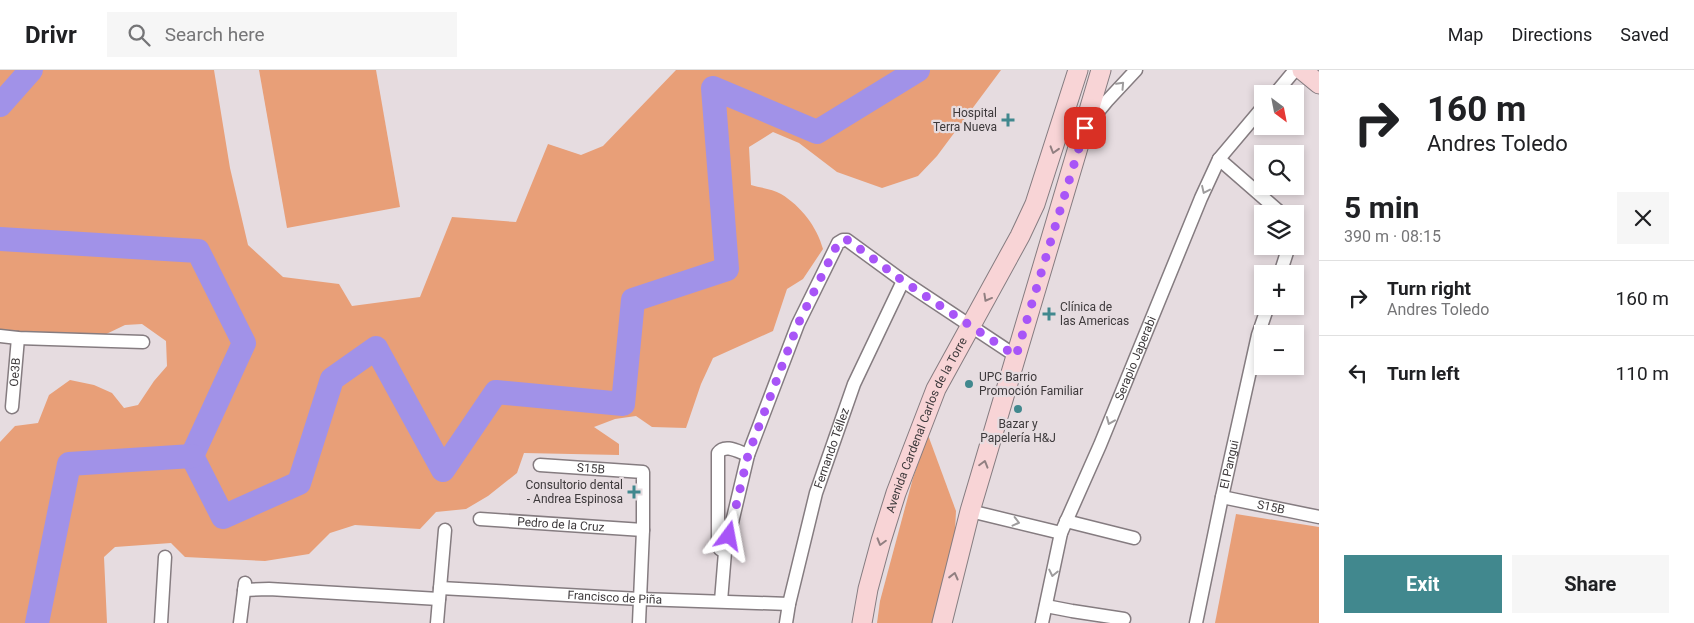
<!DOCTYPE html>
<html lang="en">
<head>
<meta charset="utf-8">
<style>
  body { margin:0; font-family:Roboto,sans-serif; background:#f6f6f6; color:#202124; height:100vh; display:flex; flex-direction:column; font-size:19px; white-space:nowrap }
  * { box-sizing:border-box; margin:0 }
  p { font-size:16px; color:#757577 }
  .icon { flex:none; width:28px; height:28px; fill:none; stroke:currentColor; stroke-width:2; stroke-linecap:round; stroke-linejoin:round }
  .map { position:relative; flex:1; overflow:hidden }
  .sheet { display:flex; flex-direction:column; background:#fff; width:375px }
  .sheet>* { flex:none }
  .top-card { background:#fff; color:#202124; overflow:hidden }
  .needle { width:32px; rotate:148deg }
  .fabs { position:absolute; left:1254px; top:15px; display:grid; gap:10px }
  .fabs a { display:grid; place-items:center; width:50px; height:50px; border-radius:0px; background:#fff; box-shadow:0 2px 8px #0003; font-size:25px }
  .pin { position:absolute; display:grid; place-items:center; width:42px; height:42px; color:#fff; margin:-21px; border-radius:10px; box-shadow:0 2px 8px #0006 }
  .me { position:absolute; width:55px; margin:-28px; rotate:13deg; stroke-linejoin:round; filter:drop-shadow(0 0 4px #0008) }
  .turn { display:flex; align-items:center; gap:18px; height:105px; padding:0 25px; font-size:22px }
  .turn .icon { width:65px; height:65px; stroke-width:2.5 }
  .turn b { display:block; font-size:35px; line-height:42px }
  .round { display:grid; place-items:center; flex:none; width:52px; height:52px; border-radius:0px; background:#f6f6f6 }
  .head { display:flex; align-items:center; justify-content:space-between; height:85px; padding:0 25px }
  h1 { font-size:30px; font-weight:700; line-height:38px }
  .action { display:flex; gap:10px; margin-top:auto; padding:10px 25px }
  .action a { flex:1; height:58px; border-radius:0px; background:#41888e; color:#fff; font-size:20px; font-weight:700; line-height:58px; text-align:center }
  .action a+a { background:#f6f6f6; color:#202124 }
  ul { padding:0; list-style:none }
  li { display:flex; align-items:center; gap:15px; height:75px; padding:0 25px; border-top:1px solid #e0e0e0 }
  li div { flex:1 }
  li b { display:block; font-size:19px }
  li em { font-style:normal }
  header { display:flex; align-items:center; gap:30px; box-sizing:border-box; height:70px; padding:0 25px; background:#fff; border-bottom:1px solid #e0e0e0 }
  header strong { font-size:24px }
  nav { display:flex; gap:28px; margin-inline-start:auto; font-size:18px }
  .search { width:350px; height:45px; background:#f6f6f6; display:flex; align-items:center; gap:12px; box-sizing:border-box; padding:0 18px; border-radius:0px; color:#757577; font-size:19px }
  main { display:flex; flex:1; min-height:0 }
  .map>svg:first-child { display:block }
  .green { fill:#e89f78 }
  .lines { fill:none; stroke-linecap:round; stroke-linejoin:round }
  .river { stroke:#a192e8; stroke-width:24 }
  .street-casing { stroke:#857c80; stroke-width:15 }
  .secondary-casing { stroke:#857c80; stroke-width:21 }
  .street { stroke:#fff; stroke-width:12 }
  .secondary { stroke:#f8d4d6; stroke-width:19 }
  .oneway { stroke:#9e9c9d }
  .oneway2 { stroke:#917f81 }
  .route { stroke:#a855f7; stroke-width:9; stroke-dasharray:0 16.2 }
  .poi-dot { fill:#41888e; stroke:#e6dce0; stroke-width:2 }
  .labels { text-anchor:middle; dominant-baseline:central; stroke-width:4.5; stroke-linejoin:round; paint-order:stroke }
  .poi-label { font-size:12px; fill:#3d393b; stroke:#e6dce0; text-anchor:end }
  .street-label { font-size:12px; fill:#3d393b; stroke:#e6dce0 }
</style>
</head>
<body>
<header>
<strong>Drivr</strong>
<div class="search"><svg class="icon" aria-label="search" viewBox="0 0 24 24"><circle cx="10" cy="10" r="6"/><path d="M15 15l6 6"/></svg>Search here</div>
<nav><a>Map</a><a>Directions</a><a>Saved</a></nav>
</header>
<main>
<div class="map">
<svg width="1319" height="553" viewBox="0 0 1319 553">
  <rect width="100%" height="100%" fill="#e6dce0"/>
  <!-- green -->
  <g class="green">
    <path d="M0,0H214L230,98L248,175L283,207L339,214L352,236L420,227L452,147L516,152L548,74L581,85L603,76L676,0H1001L937,86L918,106L882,118L837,102L799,73L773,62L749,77L751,115C761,118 773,119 781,124C801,136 817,157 823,179L803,209L787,219L773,261L713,288L701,314L686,358L652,357L636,346L615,349L594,357L619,374V385L524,383L517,403L488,426L466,439L436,442L420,459L355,455L330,463L309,484L265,491L185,487L171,473L115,477L104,487L107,553H0V372L15,356L38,353L49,325L70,310L94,315L112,323L124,338L138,335L154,311L167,296L166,271L142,254L125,255L100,267L0,263Z"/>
    <path d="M259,0H376L400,137L287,158Z"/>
    <path d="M928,365L956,441L955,461L932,553H877L880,531L913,408Z"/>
    <path d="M1236,444L1319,457V553H1215Z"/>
  </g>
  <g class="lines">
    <!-- river -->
    <g class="river">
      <path d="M0,35L31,0"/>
      <path d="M0,169L198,181L244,273L192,386"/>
      <path d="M192,386L223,447L299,413L332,309L376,278L443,400L496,322L623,334L633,230L727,199L713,18L817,62L918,0"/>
      <path d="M37,553L69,394L192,386"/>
    </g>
    <defs>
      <g id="street">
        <path d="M1275,24L1295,0"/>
        <path d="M1088,54L1107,31L1136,0"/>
        <path d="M1219,89L1282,144"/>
        <path d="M1280,204L1289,176"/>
        <path d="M0,266L18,268L143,272"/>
        <path id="s1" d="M12,337L18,268"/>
        <path id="s2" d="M540,395L643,402V460L639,553"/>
        <path id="s3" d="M1222,427L1319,447"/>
        <path d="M970,441L1061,463"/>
        <path id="s4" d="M480,449L643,460"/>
        <path d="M1066,451L1134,468"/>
        <path d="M725,482L720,479L718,474V383C725,373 739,382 748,385"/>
        <path id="s5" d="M440,518L640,529L789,534"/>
        <path d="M244,520L269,519L439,529"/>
        <path d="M721,531L725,482L748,385L798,254L838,173L843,170H847L903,211L1016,286"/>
        <path d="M1046,536L1072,541L1124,549"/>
        <path d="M161,553L165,487"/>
        <path d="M240,553L245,513"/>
        <path d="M437,553L445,460"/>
        <path id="s6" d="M786,553L789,534L816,423L854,314L903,211"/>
        <path id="s7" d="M1042,553L1061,463L1100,375L1201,128L1219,89L1262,38"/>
        <path id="s8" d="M1196,553L1222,427L1258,265L1268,236"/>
      </g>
      <g id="secondary">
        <path d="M1302,0L1319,14"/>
        <path id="s9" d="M862,553L868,519L881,471L896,423L936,319L1020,166L1035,134L1078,0"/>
        <path d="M942,553L970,441L1101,0"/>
      </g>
    </defs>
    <!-- street casing -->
    <use href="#street" class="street-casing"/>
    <!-- secondary casing -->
    <use href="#secondary" class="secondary-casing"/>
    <!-- street -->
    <use href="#street" class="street"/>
    <!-- secondary -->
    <use href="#secondary" class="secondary"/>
  </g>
  <!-- one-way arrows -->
  <defs><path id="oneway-chevron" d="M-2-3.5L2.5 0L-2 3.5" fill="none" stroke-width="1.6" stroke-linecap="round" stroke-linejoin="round" transform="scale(1.25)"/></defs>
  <g class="oneway">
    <use href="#oneway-chevron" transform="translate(1121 15) rotate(-47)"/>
    <use href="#oneway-chevron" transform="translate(1205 120) rotate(115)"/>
    <use href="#oneway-chevron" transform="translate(1110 351) rotate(112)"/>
    <use href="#oneway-chevron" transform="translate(1016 452) rotate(14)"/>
    <use href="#oneway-chevron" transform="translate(1053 503) rotate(102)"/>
  </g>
  <g class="oneway2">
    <use href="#oneway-chevron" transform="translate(1054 80) rotate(107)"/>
    <use href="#oneway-chevron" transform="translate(987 228) rotate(119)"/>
    <use href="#oneway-chevron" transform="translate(984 394) rotate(-74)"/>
    <use href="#oneway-chevron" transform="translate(881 472) rotate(106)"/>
    <use href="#oneway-chevron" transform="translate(954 506) rotate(-76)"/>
  </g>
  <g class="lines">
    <!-- route -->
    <path class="route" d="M729,466L748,385L798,254L838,173L843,170H848L903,211L1016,286L1085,58"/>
  </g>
  <!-- markers -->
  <g class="poi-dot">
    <path d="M1005.5 42.5h5v5h5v5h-5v5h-5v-5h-5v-5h5z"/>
    <path d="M1046.5 236.5h5v5h5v5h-5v5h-5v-5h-5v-5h5z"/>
    <circle cx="969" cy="314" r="5"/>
    <circle cx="1018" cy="339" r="5"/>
    <path d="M631.5 414.5h5v5h5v5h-5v5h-5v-5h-5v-5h5z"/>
  </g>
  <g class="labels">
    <!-- poi labels -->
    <g class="poi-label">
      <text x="997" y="43">Hospital<tspan x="997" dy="14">Terra Nueva</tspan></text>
      <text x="1060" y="237" text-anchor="start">Clínica de<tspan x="1060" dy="14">las Americas</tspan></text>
      <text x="979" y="307" text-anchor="start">UPC Barrio<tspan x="979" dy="14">Promoción Familiar</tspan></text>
      <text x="1018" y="354" text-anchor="middle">Bazar y<tspan x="1018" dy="14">Papelería H&amp;J</tspan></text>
      <text x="623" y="415">Consultorio dental<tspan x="623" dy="14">- Andrea Espinosa</tspan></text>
    </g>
    <!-- street labels -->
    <g class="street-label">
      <text stroke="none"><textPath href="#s7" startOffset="282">Serapio Japerabi</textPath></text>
      <text stroke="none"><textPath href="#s1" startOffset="35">Oe3B</textPath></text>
      <text stroke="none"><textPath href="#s9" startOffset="209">Avenida Cardenal Carlos de la Torre</textPath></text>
      <text stroke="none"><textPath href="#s6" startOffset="181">Fernando Téllez</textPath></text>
      <text stroke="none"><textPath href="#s8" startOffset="162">El Pangui</textPath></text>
      <text stroke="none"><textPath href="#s2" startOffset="51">S15B</textPath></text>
      <text stroke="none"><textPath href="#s3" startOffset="50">S15B</textPath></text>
      <text stroke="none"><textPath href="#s4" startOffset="81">Pedro de la Cruz</textPath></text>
      <text stroke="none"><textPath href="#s5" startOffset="175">Francisco de Piña</textPath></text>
    </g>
  </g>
</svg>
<div class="fabs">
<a><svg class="needle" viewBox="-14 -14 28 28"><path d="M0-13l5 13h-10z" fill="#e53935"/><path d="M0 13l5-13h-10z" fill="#757577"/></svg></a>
<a><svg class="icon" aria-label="search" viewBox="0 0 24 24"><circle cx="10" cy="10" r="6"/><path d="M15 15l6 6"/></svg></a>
<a><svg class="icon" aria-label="layers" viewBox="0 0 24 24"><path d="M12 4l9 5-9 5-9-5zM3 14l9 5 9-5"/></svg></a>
<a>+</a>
<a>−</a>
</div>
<div class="pin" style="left:1085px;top:58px;background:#d93025"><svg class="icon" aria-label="arrive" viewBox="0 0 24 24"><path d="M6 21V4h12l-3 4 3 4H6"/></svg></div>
<svg class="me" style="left:729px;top:466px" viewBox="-20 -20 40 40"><path d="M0-17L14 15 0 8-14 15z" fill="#a855f7" stroke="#fff" stroke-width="4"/></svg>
</div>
<section class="sheet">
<div class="top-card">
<div class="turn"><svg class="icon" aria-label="right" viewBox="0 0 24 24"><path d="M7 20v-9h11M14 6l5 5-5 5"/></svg><div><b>160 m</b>Andres Toledo</div></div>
</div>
<div class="head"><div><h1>5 min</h1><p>390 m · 08:15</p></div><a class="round"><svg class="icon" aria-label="close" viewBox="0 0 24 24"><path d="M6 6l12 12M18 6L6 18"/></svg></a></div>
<ul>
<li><svg class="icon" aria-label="right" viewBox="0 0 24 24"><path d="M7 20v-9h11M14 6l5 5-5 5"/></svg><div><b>Turn right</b><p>Andres Toledo</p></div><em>160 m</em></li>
<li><svg class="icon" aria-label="left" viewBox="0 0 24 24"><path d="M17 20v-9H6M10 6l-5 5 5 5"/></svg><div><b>Turn left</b></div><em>110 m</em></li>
</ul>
<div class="action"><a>Exit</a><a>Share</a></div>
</section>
</main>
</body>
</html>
